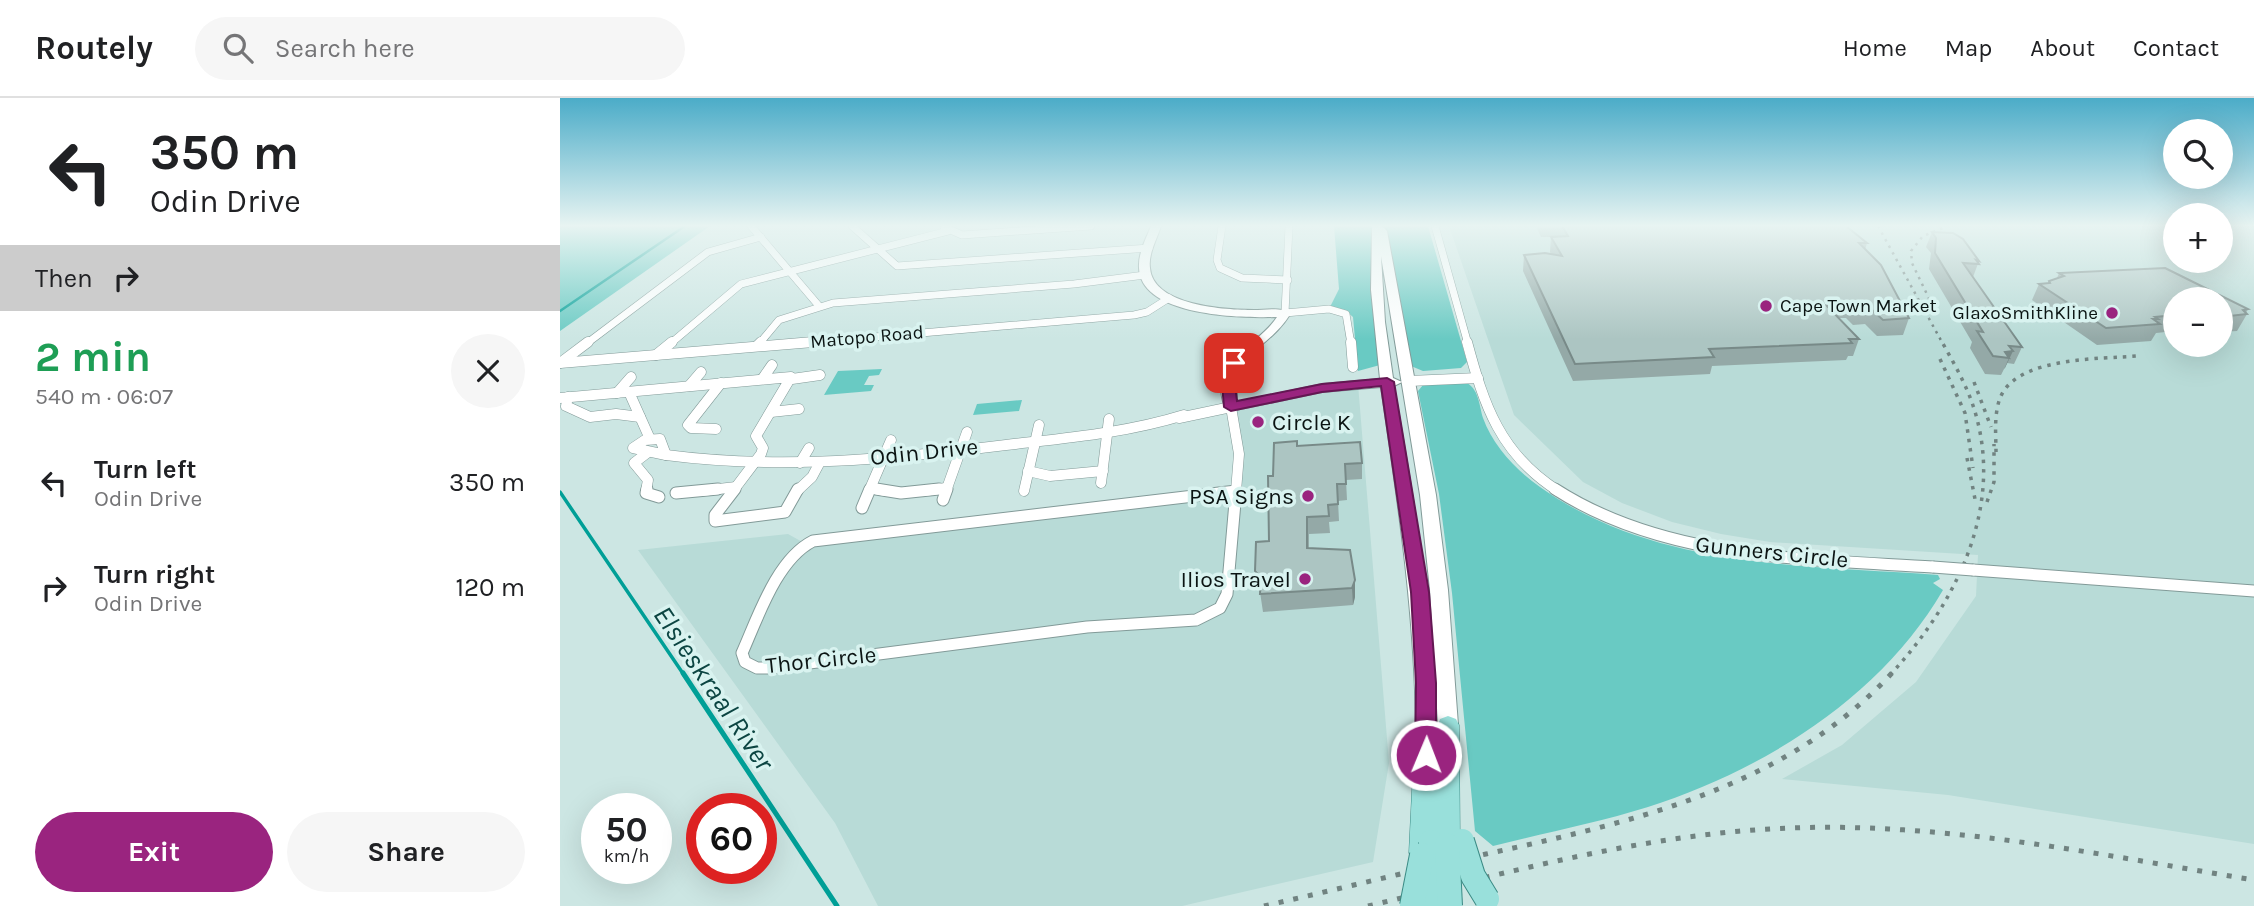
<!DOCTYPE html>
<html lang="en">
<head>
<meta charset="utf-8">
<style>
  body { margin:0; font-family:Karla,sans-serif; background:#f6f6f6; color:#202124; height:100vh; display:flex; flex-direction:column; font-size:26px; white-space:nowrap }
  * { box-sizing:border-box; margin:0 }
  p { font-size:23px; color:#757577 }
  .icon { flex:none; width:38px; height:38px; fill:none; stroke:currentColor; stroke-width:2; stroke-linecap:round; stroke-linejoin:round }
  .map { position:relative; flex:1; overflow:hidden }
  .details { display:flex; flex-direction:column; background:#fff; width:560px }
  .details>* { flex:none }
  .banner { background:#fff; color:#202124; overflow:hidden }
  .fabs { position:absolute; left:1603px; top:21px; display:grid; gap:14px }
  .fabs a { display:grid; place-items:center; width:70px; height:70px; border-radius:50%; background:#fff; box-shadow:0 7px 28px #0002; font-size:35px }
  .speed { position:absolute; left:21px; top:695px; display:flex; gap:14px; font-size:35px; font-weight:700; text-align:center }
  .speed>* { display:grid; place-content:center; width:91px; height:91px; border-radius:50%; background:#fff; box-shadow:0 7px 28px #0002; line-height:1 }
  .speed small { font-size:18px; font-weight:400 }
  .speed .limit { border:10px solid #d22; background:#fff; color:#111 }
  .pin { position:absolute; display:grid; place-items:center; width:60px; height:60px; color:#fff; margin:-30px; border-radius:14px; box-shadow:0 4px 10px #0006 }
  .me { position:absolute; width:77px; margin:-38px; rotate:1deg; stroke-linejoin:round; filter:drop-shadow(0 0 5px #0008) }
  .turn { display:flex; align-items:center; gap:24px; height:147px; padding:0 35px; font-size:32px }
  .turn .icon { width:91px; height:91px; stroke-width:2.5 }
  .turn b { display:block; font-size:49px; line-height:60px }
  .then { display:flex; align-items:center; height:66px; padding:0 35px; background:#0003; gap:14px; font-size:26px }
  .round { display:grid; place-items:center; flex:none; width:74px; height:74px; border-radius:37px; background:#f6f6f6 }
  .head { display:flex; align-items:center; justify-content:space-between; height:119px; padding:0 35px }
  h1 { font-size:42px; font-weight:700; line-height:52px; color:#1e9e55 }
  .button { display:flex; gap:14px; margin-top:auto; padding:14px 35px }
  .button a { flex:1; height:80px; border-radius:42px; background:#9a247f; color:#fff; font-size:28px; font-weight:700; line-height:80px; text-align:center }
  .button a+a { background:#f6f6f6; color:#202124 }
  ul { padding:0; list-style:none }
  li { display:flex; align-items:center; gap:21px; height:105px; padding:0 35px }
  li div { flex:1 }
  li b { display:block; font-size:26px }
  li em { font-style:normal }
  header { display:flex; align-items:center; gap:42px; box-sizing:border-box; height:98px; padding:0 35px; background:#fff; border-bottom:2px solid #e0e0e0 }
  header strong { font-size:33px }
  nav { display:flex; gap:38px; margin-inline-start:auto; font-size:24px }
  .search { width:490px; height:63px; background:#f6f6f6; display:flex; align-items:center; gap:18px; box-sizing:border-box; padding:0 24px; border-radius:38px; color:#757577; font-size:26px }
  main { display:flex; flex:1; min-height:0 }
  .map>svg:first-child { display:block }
  .built { fill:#b8dbd7; fill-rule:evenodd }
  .green { fill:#69cac3 }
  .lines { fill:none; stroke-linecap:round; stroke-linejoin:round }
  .stream-far2 { stroke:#009f97; stroke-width:2.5 }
  .stream-far1 { stroke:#009f97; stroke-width:3.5 }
  .stream { stroke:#009f97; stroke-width:5 }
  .street-far2-casing { stroke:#829a98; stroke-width:8 }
  .street-far1-casing { stroke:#829a98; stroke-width:11 }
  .street-casing { stroke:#829a98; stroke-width:13 }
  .secondary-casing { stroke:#829a98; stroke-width:2 }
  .primary-casing { stroke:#3b8b85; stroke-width:1 }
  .street-far2 { stroke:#fff; stroke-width:7 }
  .street-far1 { stroke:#fff; stroke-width:10 }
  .street { stroke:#fff; stroke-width:11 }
  .secondary { fill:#fff; fill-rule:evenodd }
  .primary { fill:#99e0db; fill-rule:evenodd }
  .rail-far2 { stroke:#718381; stroke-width:2.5; stroke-dasharray:2.5 5; stroke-linecap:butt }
  .rail-far1 { stroke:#718381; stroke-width:3.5; stroke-dasharray:3.5 6; stroke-linecap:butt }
  .rail { stroke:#718381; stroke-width:5; stroke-dasharray:5 10; stroke-linecap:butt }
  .street-bridge-casing { stroke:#829a98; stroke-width:13; stroke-linecap:butt }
  .primary-bridge-casing { stroke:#3b8b85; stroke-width:26; stroke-linecap:butt }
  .street-bridge { stroke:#fff; stroke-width:11 }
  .primary-bridge { stroke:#99e0db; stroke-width:24 }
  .wall { fill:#94a9a7 }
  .shaded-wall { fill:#788a88 }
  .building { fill:#acc5c2; stroke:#788a88; stroke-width:2 }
  .route { fill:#9a247f; stroke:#641753; stroke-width:2 }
  .poi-dot { fill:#9a247f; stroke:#d9f3f0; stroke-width:2.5 }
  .labels { text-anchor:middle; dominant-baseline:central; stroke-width:7; stroke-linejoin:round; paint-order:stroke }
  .far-poi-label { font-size:19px; fill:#0b1413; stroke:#d9f3f0; text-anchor:start }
  .far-street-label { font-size:19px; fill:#0b1413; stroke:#d9f3f0 }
  .poi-label { font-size:23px; fill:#0b1413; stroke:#d9f3f0; text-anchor:end }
  .street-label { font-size:23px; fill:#0b1413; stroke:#d9f3f0 }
  .near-water-label { font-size:28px; font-style:italic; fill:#0c4542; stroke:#d9f3f0 }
</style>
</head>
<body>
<header>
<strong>Routely</strong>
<div class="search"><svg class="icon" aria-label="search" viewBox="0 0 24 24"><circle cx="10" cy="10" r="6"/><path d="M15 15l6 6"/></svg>Search here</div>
<nav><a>Home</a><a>Map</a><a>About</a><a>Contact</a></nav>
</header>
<main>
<section class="details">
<div class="banner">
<div class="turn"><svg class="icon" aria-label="left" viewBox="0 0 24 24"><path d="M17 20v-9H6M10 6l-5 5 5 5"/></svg><div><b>350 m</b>Odin Drive</div></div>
<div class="then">Then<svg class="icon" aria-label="right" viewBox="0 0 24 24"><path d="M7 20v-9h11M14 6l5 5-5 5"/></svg></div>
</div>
<div class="head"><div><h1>2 min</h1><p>540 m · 06:07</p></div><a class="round"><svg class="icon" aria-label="close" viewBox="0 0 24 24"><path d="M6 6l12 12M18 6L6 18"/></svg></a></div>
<ul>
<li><svg class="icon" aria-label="left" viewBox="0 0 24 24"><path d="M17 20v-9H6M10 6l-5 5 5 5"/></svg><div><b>Turn left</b><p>Odin Drive</p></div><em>350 m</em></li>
<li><svg class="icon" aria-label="right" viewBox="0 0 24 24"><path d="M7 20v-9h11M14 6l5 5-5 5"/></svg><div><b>Turn right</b><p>Odin Drive</p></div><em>120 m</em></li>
</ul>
<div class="button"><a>Exit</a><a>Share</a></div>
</section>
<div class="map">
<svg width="1694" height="808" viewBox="0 0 1694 808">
  <rect width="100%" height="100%" fill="#cce6e3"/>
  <!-- built -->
  <g class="built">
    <path d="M889,128H1615V163H1661V128H1694V746L1388,697L1222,681L1282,647L1356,584L1416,498L1418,457L1210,444L1161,436L1112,424L1062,405L1023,384L954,317ZM1615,201H1661V247H1615Z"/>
    <path d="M798,286L829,665L813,764L622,808H318L275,725L78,452L228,436L246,446L676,393L671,309Z"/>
  </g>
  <!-- green -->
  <g class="green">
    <path d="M0,128H150L0,233Z"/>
    <path d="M774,128H813L811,197L820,267L798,273L793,219L785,212L770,209L779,191Z"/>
    <path d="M825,128H868L907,264L901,270L863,273L851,268Z"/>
    <path d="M322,271L319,277L309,278L304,287H314L311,293L264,297L278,273Z"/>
    <path d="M905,284C919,290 919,307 923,320C933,348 956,372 980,389C1095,471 1244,467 1378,477L1380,481L1373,485L1383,492C1321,599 1204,672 1088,709C1037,725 984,735 933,748L915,733L892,495L879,396L858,293L863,287Z"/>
    <path d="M462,302L459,313L413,317L417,306Z"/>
  </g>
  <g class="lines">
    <!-- stream-far2 -->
    <path class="stream-far2" d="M0,213L125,128"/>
    <!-- stream-far1 -->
    <path class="stream-far1" d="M0,394L124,577"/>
    <!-- stream -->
    <path class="stream" d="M123,575L277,808"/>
    <defs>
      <g id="street-far2">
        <path d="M191,128L259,208"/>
        <path d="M292,128L337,168L589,150"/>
        <path d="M662,128L657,162L660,170L682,180L728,182"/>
        <path d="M729,128L725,215L769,211L786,216L791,246"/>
        <path d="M875,128L908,246"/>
        <path d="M384,129L402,137L531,128"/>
        <path d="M26,246L148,154L201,139"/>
        <path d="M110,246L181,186L388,133"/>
        <path d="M199,246L219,222L273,205L514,186L585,177"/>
        <path d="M232,246L574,217L587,214L609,200"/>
      </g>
      <g id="street-far1">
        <path d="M791,244L793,269"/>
        <path d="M907,244C924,307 940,356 998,393"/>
        <path d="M197,248L201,244"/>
        <path d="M96,257L112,244"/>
        <path d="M0,265L253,244"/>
        <path d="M0,265L28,244"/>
        <path d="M203,280L212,267"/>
        <path d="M232,281L260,277"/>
        <path d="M849,283L918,280"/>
        <path d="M129,288L141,274"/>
        <path d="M69,294L90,341"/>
        <path d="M57,295L71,279"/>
        <path d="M8,299L6,308L30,319L56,316L80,319"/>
        <path d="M0,300L231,279L196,338L203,350L201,356L173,393"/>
        <path d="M211,314L239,311"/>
        <path d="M619,320L671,309L679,356L676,393"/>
        <path d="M156,331L131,330L128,327L161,285"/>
        <path d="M100,341L106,357L73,350L85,342Z"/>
        <path d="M106,357C220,372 332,361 446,347C506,340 566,335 624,317"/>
        <path d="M240,365L249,350"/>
        <path d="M468,373L490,378L543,373"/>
        <path d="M541,385L549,321"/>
        <path d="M311,390L326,393"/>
        <path d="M86,393L88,382L74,365L87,355"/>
        <path d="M141,393L176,389"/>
        <path d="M237,393L252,379L260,364"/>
        <path d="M309,393L331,342"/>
        <path d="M363,393L386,390"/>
        <path d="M386,393L407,334"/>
        <path d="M464,393L479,327"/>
      </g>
      <g id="street">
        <path d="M87,391L86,395L99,399"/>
        <path d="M175,391L155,417V423L225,414L238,391"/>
        <path d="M316,391L341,395L379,391"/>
        <path d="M995,391C1105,462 1246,461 1373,469"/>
        <path d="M676,393L667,496L660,510L636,522L527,529L211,570H197L185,564L182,555C198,519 217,461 253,443Z"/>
        <path d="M116,395L158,391"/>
        <path d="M383,402L387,391"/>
        <path d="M302,410L310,391"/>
        <path d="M1413,472L1694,493"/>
      </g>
      <path id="secondary" d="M591,128H601C597,141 588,156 590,170C593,208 666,212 694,212C705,212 722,209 731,215C707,254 673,251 677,304L762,286L820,281L811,192L812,128H822L827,133L876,397L888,492L898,627L895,633L888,635L881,633L878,627L870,492L860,397L821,158L825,224L833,280L842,284L834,288C854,403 874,515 876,632L873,638L866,640L859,638L856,632C855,516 838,404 821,289L762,294L671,313L666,312C645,263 697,250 717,219C683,220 581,219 579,170C578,155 586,141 591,128Z"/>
      <path id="primary" d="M888,618L896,621L899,627L900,747L896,755L887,759L878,755L875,749L871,763L862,767L853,763L849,755L855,632L858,625L866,623L874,625L877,630L880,621Z"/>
    </defs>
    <!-- street-far2 casing -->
    <use href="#street-far2" class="street-far2-casing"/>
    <!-- street-far1 casing -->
    <use href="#street-far1" class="street-far1-casing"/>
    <!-- street casing -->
    <use href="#street" class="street-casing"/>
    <!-- secondary casing -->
    <use href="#secondary" class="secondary-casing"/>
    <!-- primary casing -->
    <use href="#primary" class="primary-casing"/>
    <!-- street-far2 -->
    <use href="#street-far2" class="street-far2"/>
    <!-- street-far1 -->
    <use href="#street-far1" class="street-far1"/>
    <!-- street -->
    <use href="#street" class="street"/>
    <!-- secondary -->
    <use href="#secondary" class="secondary"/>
    <!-- primary -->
    <use href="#primary" class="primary"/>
    <!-- rail-far2 -->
    <g class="rail-far2">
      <path d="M1318,128L1383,246"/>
      <path d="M1376,215L1352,165L1351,153L1363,138L1388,128"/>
    </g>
    <!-- rail-far1 -->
    <g class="rail-far1">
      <path d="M1380,261L1405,315L1413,370"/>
      <path d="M1414,284L1431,329"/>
      <path d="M1436,354C1436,336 1433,311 1443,294C1465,259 1540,261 1577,258"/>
      <path d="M1407,360L1415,401"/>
      <path d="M1427,404L1434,384V346"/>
      <path d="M1330,577C1393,509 1442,416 1417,321C1410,293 1396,269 1382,244"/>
    </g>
    <!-- rail -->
    <g class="rail">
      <path d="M704,808C778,791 852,773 926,756C1072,724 1226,690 1332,575"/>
      <path d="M808,808C947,775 1087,735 1230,730C1386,724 1541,757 1694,782"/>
    </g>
    <defs>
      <path id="street-bridge" d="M1373,469L1413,472"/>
      <g id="primary-bridge">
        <path d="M902,743L913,778L927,801"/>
        <path d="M871,744L873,808"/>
        <path d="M887,747L890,808"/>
        <path d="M852,808L862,757"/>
      </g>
    </defs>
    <!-- street-bridge casing -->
    <use href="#street-bridge" class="street-bridge-casing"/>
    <!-- primary-bridge casing -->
    <use href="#primary-bridge" class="primary-bridge-casing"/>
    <!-- street-bridge -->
    <use href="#street-bridge" class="street-bridge"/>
    <!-- primary-bridge -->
    <use href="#primary-bridge" class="primary-bridge"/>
  </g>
  <!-- wall -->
  <g class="wall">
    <path d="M976,128H1286L1307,145L1305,152L1349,220L1343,237L1317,238L1305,226L1293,227L1286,220H1279L1299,241L1293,258H1288L1286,262L1152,268L1150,276L1013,283L963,173L964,157L991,156L990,154L991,139H998H981Z"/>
    <path d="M1372,134L1419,163L1413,179L1462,249L1454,266L1447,265L1441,277L1425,276L1410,250L1412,244L1369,171L1371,155L1366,149Z"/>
    <path d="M1605,170L1688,211L1686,215L1687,216L1677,233L1661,234V201H1615V233L1596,235L1591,243L1537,247L1472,202L1479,186L1488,185L1489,183L1497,180L1499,175Z"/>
    <path d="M738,348L802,365V381L786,382L787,402L778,403L779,423L769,424L770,435L749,436V450L790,452L795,499L793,507L703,514L700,494L697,490L695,473L709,443L713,378Z"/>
  </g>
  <!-- shaded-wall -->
  <g class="shaded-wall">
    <path d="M1453,253L1445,270L1444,271L1449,260L1445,254Z"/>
    <path d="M795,482V499L793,507L792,490Z"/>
  </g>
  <!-- building -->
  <g class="building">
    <path d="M1002,128H1286L1307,145H1299L1321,167L1349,220L1323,222L1310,210H1298L1292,204L1264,205L1299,241H1289L1292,245L1149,251L1154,259L1015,266L964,157L985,155L1002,158L991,139L1008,138Z"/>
    <path d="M1372,134L1393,135L1403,141L1419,163L1416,162L1419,166L1403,165L1462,249L1449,248L1453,253L1445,254L1449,260L1433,258L1417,233L1423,234L1375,155L1376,140Z"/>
    <path d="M1605,170L1688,211L1683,212L1687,216L1661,219V201H1615V217L1595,219L1598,221H1593L1600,226L1546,230L1479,186L1490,185L1489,183L1504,178L1499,175Z"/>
    <path d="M737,343V348L800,344L802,365L785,366L786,386H777L778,406L768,407L769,418L747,419V450L790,452L795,482L792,490L700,496L701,480L695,473L696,444L709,443L708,378H713L714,345Z"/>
  </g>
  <!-- sky -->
  <linearGradient id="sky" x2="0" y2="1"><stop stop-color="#4bacc8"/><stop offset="0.53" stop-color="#e8f4f2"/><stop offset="1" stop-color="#e8f4f2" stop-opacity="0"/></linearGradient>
  <rect width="1694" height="241" fill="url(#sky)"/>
  <!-- route -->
  <path class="route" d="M674,261L681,265L675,286L677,303L762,286L827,280L834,284L869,494L876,585V657L873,663L866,666L858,663L855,657L856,585L851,494L821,288L762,294L671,313L664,309L662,286L668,265Z"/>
  <!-- markers -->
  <g class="poi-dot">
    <circle cx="1206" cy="208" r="7"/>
    <circle cx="1552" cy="215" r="7"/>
    <circle cx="698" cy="324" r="7"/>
    <circle cx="748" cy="398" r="7"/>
    <circle cx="745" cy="481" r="7"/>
  </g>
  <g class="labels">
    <!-- far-poi labels -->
    <g class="far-poi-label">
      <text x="1220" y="208">Cape Town Market</text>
      <text x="1538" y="215" text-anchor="end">GlaxoSmithKline</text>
    </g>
    <!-- far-street labels -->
    <g class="far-street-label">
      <text transform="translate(307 239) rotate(-5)">Matopo Road</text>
    </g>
    <!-- poi labels -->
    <g class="poi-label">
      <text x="712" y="324" text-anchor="start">Circle K</text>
      <text x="734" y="398">PSA Signs</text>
      <text x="731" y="481">Ilios Travel</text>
    </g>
    <!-- street labels -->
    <g class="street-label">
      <text transform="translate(364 354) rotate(-6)">Odin Drive</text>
      <text transform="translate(1212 454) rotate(6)">Gunners Circle</text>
      <text transform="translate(261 562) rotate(-6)">Thor Circle</text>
    </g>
    <!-- near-water labels -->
    <g class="near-water-label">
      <text transform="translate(154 590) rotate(56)">Elsieskraal River</text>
    </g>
  </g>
</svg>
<div class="fabs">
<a><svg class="icon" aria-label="search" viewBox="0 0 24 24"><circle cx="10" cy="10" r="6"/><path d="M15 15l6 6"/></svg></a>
<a>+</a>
<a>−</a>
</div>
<div class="speed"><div>50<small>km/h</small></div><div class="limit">60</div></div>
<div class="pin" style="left:674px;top:265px;background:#d93025"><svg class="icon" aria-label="arrive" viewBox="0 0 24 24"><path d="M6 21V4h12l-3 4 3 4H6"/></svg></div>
<svg class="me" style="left:866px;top:657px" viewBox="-20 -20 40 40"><circle r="17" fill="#9a247f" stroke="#fff" stroke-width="3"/><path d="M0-11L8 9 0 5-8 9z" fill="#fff"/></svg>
</div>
</main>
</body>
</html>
